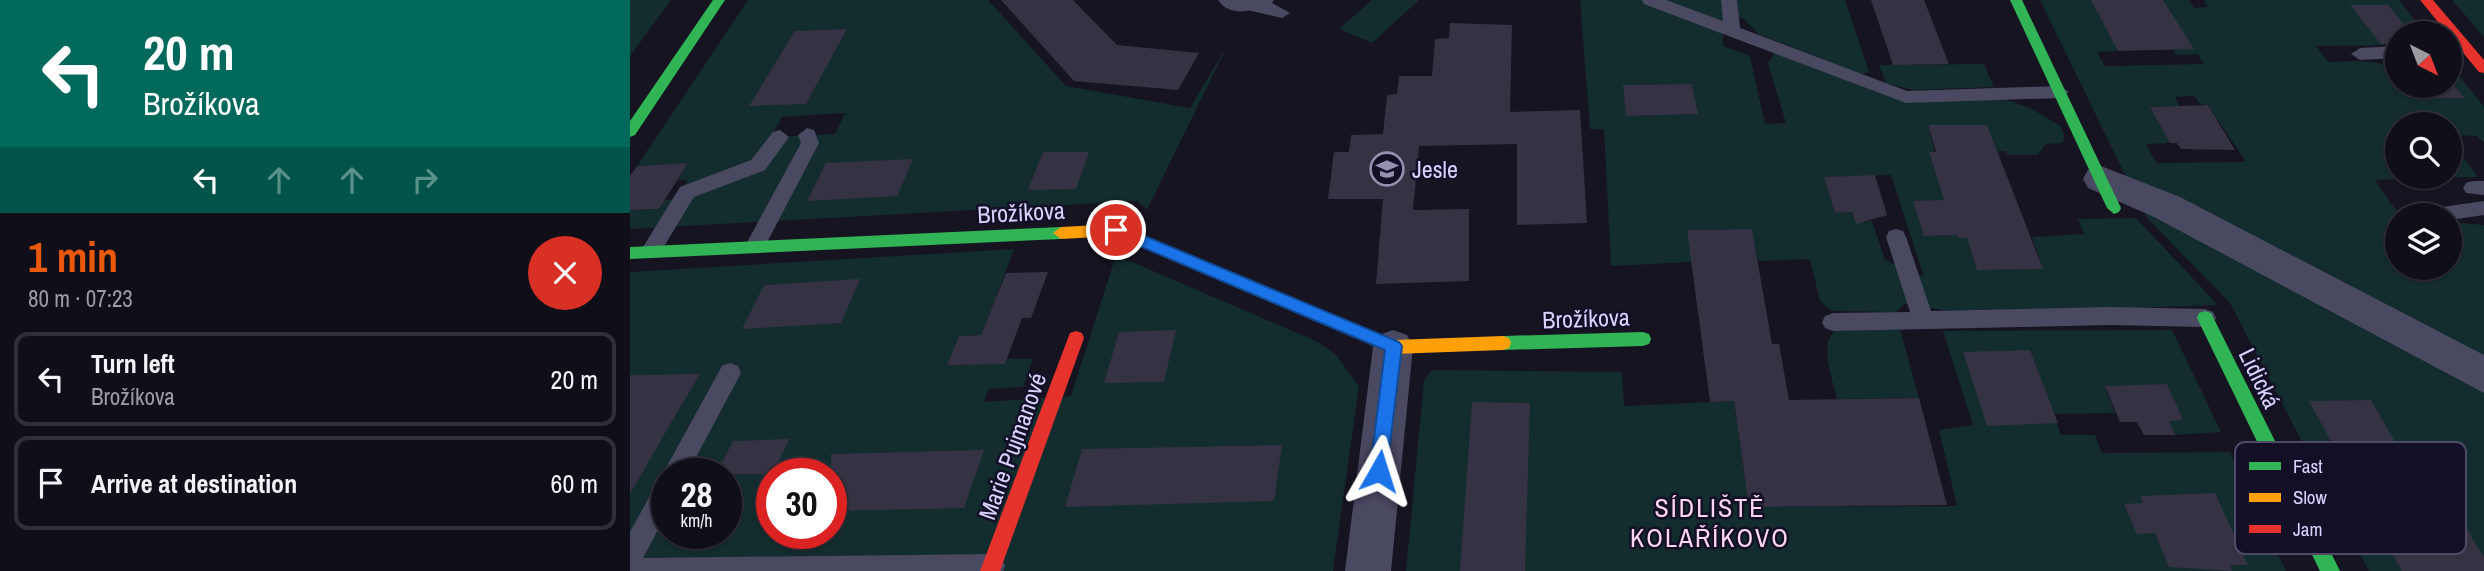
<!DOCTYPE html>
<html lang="en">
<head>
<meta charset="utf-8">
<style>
  body { margin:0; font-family:"Archivo Narrow",sans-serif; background:#191822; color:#f1f3f6; height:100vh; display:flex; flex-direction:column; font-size:26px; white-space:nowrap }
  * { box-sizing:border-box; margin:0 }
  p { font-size:23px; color:#9c9ca2 }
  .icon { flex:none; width:38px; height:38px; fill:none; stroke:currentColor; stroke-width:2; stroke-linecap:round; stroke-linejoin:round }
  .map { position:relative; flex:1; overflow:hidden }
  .details { display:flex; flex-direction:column; background:#100f19; width:630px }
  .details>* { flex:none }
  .banner { background:#00695c; color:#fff; overflow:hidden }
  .needle { width:46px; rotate:138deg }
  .buttons { position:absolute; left:1755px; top:21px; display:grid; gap:14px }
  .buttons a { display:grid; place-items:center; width:77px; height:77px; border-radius:50%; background:#100f19; box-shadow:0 2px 5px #0004,0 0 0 2px #302f38; font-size:35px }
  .speed { position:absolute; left:21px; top:458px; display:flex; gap:14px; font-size:35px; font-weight:700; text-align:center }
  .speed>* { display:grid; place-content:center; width:91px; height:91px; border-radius:50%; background:#100f19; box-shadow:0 2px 5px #0004,0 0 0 2px #302f38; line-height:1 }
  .speed small { font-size:18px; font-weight:400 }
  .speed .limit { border:10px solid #d22; background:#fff; color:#111 }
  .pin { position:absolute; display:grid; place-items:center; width:60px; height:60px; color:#fff; margin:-30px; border:4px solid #fff; border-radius:50%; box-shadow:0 2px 7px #0007 }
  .me { position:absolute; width:77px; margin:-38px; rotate:6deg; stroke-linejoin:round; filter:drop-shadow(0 0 5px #0008) }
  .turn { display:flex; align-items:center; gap:24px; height:147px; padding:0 28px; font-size:32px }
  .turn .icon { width:91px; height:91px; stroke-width:2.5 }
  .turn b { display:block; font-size:49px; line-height:60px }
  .lanes { display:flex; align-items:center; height:66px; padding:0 28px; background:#0003; justify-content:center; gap:35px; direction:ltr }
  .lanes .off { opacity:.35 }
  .round { display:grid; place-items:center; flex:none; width:74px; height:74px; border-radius:37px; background:#191822 }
  .head { display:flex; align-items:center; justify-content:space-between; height:119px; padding:0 28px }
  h1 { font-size:42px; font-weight:700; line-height:52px; color:#ea580c }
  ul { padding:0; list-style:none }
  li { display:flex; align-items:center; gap:21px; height:94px; margin:0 14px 10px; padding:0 14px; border:4px solid #302f38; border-radius:14px }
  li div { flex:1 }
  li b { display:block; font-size:26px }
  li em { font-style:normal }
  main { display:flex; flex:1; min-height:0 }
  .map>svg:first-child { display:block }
  .green { fill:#132c2d; fill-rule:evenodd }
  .building { fill:#343243 }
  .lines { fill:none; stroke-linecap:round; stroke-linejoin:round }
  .lane { fill:#4a4962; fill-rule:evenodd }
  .street { fill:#4a4962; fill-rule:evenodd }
  .fast { fill:#30b455; fill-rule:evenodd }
  .slow { fill:#ff9f0a; fill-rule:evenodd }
  .jam { fill:#e5322d; fill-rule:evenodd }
  .route { fill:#1a73e8; stroke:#114b97; stroke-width:2 }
  .labels { text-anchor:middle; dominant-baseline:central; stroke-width:5; stroke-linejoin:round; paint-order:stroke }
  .poi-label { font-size:24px; fill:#d9d4ff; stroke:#130f26; text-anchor:start }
  .street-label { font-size:24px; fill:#d9d4ff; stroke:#130f26 }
  .neighbourhood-label { font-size:26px; letter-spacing:2px; fill:#ffd6f0; stroke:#130f26 }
  .key { fill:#130f26; stroke:#4e4a67; stroke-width:2 }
  .key-label { font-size:19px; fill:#d9d4ff }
</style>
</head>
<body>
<main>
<section class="details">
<div class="banner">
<div class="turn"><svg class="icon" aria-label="left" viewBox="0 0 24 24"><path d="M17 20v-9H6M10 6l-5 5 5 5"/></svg><div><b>20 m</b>Brožíkova</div></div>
<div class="lanes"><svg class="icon" aria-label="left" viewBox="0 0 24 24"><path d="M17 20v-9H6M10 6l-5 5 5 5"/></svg><svg class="icon off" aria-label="ahead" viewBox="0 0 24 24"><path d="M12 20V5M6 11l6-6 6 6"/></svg><svg class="icon off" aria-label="ahead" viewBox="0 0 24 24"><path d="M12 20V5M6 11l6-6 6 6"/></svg><svg class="icon off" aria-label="right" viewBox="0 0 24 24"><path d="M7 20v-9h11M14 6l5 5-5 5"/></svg></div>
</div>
<div class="head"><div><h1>1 min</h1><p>80 m · 07:23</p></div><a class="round" style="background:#d93025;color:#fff"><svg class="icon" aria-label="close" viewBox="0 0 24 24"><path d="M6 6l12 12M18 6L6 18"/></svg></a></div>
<ul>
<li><svg class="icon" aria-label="left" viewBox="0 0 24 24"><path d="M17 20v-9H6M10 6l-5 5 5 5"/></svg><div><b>Turn left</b><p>Brožíkova</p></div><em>20 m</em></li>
<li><svg class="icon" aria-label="arrive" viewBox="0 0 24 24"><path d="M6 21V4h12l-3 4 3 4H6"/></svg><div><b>Arrive at destination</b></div><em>60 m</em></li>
</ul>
</section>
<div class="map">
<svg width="1854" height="571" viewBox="0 0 1854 571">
  <rect width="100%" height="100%" fill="#161421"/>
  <!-- green -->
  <g class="green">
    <path d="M0,0H41L0,56Z"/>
    <path d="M118,0H358L436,86L560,108L598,44L517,210L508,201L0,229V210L29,209L35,200L45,199L58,180H48L57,164L7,166ZM215,113L205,134L141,137L152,117Z"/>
    <path d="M742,0H789L742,43L709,29Z"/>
    <path d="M950,0H1215L1239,72L1231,74L1128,34L1114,19L1093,9V46L1120,56L1135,124L1156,123L1138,63L1145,53L1258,96L1374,99L1400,108L1431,126L1435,138L1431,143L1416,144L1408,155H1377L1376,151H1367L1356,125L1298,126L1327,238H1337L1347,270L1413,269L1402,237L1454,234L1448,219L1506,218L1588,305C1500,308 1413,311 1325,311C1306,311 1293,304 1274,304L1266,312L1202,311L1190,301L1180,259L1128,261L1122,229L1058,230L1062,262L981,266L974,129H960ZM1261,175L1294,277L1255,260L1242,221L1225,222L1222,212L1205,213L1195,177Z"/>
    <path d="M1410,0H1559L1564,8L1578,7L1574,0H1769L1795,33H1768L1767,45L1686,46L1698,62C1721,62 1767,54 1768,86H1777L1788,99L1834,98L1820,81V64L1854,107V143L1847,136L1825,135L1830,143H1823L1848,177H1811H1820V124H1768V177L1799,178L1745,180L1769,215L1768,268H1820V222L1854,225V367L1498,181ZM1530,27L1546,55L1568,54L1574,64L1475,66L1467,52L1488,51ZM1564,96L1570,104L1578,105L1616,162L1526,163L1516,144L1540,143L1520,107L1549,106L1545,97Z"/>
    <path d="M1822,0H1854V37Z"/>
    <path d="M1354,64L1364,87L1283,90L1256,83L1249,65Z"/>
    <path d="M1509,202L1854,379V571H1739L1600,303L1517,218Z"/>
    <path d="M384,249L350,340L346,335L332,336L317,365H336L339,359H403L393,387L358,389L354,402L441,396L486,255L688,342L706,355L729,386L703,571H0V272ZM37,474H96V534H37ZM142,474H201V534H142Z"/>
    <path d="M1270,329L1289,398L1207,399C1203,380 1189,347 1204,331Z"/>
    <path d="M1542,330L1591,432L1545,435L1539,421L1475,387L1485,413L1424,414L1431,435H1465L1472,453L1600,452L1656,571H776L794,380L802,370L992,372L994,406L1104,401L1119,507L1327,506L1309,430L1343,425L1313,331Z"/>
  </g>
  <!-- building -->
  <g class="building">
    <path d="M371,0H443L487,45L569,53L548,90L444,81Z"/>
    <path d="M1241,0H1294L1319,64L1263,65Z"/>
    <path d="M1461,0H1533L1564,49L1488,51Z"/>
    <path d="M1720,5H1758L1781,33H1768V43L1751,44Z"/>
    <path d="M820,23L882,25L880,112L950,110L957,223L887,225V144L789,146L783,210L839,209V281L746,284L753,199H698L704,152H719L721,135L753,134L757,95L767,94L769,76H802L805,39L819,38Z"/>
    <path d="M217,29L176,104L119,106L165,31Z"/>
    <path d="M1820,81L1835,98L1787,99L1777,86H1820Z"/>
    <path d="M1062,84L1068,114L996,116L993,85Z"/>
    <path d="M1578,105L1605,150L1551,149L1547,143H1540L1520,107Z"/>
    <path d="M1298,125H1357L1413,269L1347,270L1337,238H1328L1326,235L1294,236L1283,201L1314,200L1299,152H1306Z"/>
    <path d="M413,152H459L446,189L398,190Z"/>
    <path d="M283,159L267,196L177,201L196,163Z"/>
    <path d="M58,163L29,209L0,210V176L7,166Z"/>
    <path d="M1245,175L1257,215L1226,224L1222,212L1205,213L1194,177Z"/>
    <path d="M1122,229L1142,344H1149L1159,400L1289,398L1317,505L1119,507L1104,401L1080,402L1057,230Z"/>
    <path d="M418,272L401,318H392L375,364L317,365L329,336L351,335L376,273Z"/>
    <path d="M230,279L211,323L112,329L134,285Z"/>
    <path d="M546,330L534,382L474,383L489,332Z"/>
    <path d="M1400,350L1428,423L1357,426L1333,352Z"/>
    <path d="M70,374L35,433L0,494V375Z"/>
    <path d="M1537,384L1553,420L1539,421L1545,435H1514L1507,422H1490L1475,386Z"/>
    <path d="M1741,400L1800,503L1821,502L1854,558V571H1772L1679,401Z"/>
    <path d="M842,402L900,403L895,571H830Z"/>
    <path d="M159,439L143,474H86L103,441Z"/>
    <path d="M652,445L644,501L435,507L452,449Z"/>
    <path d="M354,450L334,508L201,511V454Z"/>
    <path d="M1585,493L1618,565H1600L1602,571L1539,567L1525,533L1507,534L1494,504L1513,503L1510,496Z"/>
  </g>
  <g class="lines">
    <!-- lane -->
    <g class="lane">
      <path d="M605,0H644L642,3L660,13L652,18L605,7Z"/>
      <path d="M1012,0H1036L1093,21L1091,0H1107L1110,28L1277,91L1430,86L1439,92L1430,98L1276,103L1014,4Z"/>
      <path d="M1768,46V58L1730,60L1721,54L1730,48Z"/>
      <path d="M177,128L184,130L189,143L132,252H118L115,246L171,143L168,135Z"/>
      <path d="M150,130L159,137L135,170L64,197L27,258H13L10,252L50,187L121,160L143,132Z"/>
      <path d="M1843,181H1854V195L1836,193L1833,188L1836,183Z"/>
      <path d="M1854,201V215L1820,220V215L1802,213L1805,208Z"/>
      <path d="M1266,229L1273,231L1276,237L1301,311L1481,307L1575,309L1583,312L1586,318L1583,324L1575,327L1481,325L1203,331L1195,328L1192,322L1195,316L1203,313L1280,312L1256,237L1259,231Z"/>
      <path d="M100,363L108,366L111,373L57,474H37V513L13,558L362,554L371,557L375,566L373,571H0V532L28,481L35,479L33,474L37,466L92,366Z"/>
    </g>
    <!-- street -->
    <g class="street">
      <path d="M588,0H624L626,3L622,10C609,13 596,12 588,0Z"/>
      <path d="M1471,166L1550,197L1854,355V393L1524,217L1458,188L1453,179L1458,170Z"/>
      <path d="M763,330L777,335L783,347L761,571H715L743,347L749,335Z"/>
    </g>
    <!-- fast -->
    <g class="fast">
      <path d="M83,0H95L5,135L0,137V121Z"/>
      <path d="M1380,0H1392L1491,208L1489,212L1484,214L1477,208Z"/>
      <path d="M431,227L439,233L431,239L0,259V247Z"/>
      <path d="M1575,311L1581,313L1710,571H1690L1567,318L1569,313Z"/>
      <path d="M1013,332L1019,334L1021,339L1019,344L1013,346L873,350L867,348L865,343L867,338L873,336Z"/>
    </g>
    <!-- slow -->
    <path class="slow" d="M486,224L764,340L873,336L879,338L881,343L879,348L873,350L763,354L485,236L431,239L423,233L431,227Z"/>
    <!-- jam -->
    <g class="jam">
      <path d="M1790,0H1803L1854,60V73L1849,72L1820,37V33H1817Z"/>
      <path d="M446,331L452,333L454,338L370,571H350L438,338L440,333Z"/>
    </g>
  </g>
  <!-- route -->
  <path class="route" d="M486,224L769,342L772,346L756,477H743L740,471L755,350L481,234V226Z"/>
  <!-- icons -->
  <defs>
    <symbol id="school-ring" viewBox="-11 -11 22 22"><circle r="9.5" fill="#130f26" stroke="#9591b1" stroke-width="1.5"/><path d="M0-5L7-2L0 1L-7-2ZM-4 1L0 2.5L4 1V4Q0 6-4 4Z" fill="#9591b1"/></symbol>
  </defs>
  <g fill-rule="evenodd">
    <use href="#school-ring" x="738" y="150" width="38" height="38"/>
  </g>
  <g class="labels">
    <!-- poi labels -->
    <g class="poi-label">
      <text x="782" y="169">Jesle</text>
    </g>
    <!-- street labels -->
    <g class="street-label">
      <text transform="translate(391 212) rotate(-3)">Brožíkova</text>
      <text transform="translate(956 318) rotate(-2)">Brožíkova</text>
      <text transform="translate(1630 378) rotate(64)">Lidická</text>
      <text transform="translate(382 446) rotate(-70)">Marie Pujmanové</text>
    </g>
    <!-- neighbourhood labels -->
    <g class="neighbourhood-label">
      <text x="1080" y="507">SÍDLIŠTĚ<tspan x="1080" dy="30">KOLAŘÍKOVO</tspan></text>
    </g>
  </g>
  <!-- legend -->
  <rect x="1605" y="442" width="231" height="112" rx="10" class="key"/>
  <rect x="1619" y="462" width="32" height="8" fill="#30b455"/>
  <rect x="1619" y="493" width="32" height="9" fill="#ff9f0a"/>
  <rect x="1619" y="525" width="32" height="8" fill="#e5322d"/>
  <g class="key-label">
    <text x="1663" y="473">Fast</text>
    <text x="1663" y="504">Slow</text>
    <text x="1663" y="536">Jam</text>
  </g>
</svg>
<div class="buttons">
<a><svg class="needle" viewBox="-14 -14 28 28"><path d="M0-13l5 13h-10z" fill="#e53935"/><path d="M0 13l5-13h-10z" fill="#9c9ca2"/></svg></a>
<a><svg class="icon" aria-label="search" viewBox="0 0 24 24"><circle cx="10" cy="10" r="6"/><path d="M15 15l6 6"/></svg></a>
<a><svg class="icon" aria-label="layers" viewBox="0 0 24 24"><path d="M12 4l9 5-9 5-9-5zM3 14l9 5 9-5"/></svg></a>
</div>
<div class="speed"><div>28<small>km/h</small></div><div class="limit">30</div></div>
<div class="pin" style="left:486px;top:230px;background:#d93025"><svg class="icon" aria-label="arrive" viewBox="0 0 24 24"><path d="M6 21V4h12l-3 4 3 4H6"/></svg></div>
<svg class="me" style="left:749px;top:471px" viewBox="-20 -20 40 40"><path d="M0-17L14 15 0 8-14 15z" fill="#1a73e8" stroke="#fff" stroke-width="4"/></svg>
</div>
</main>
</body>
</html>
